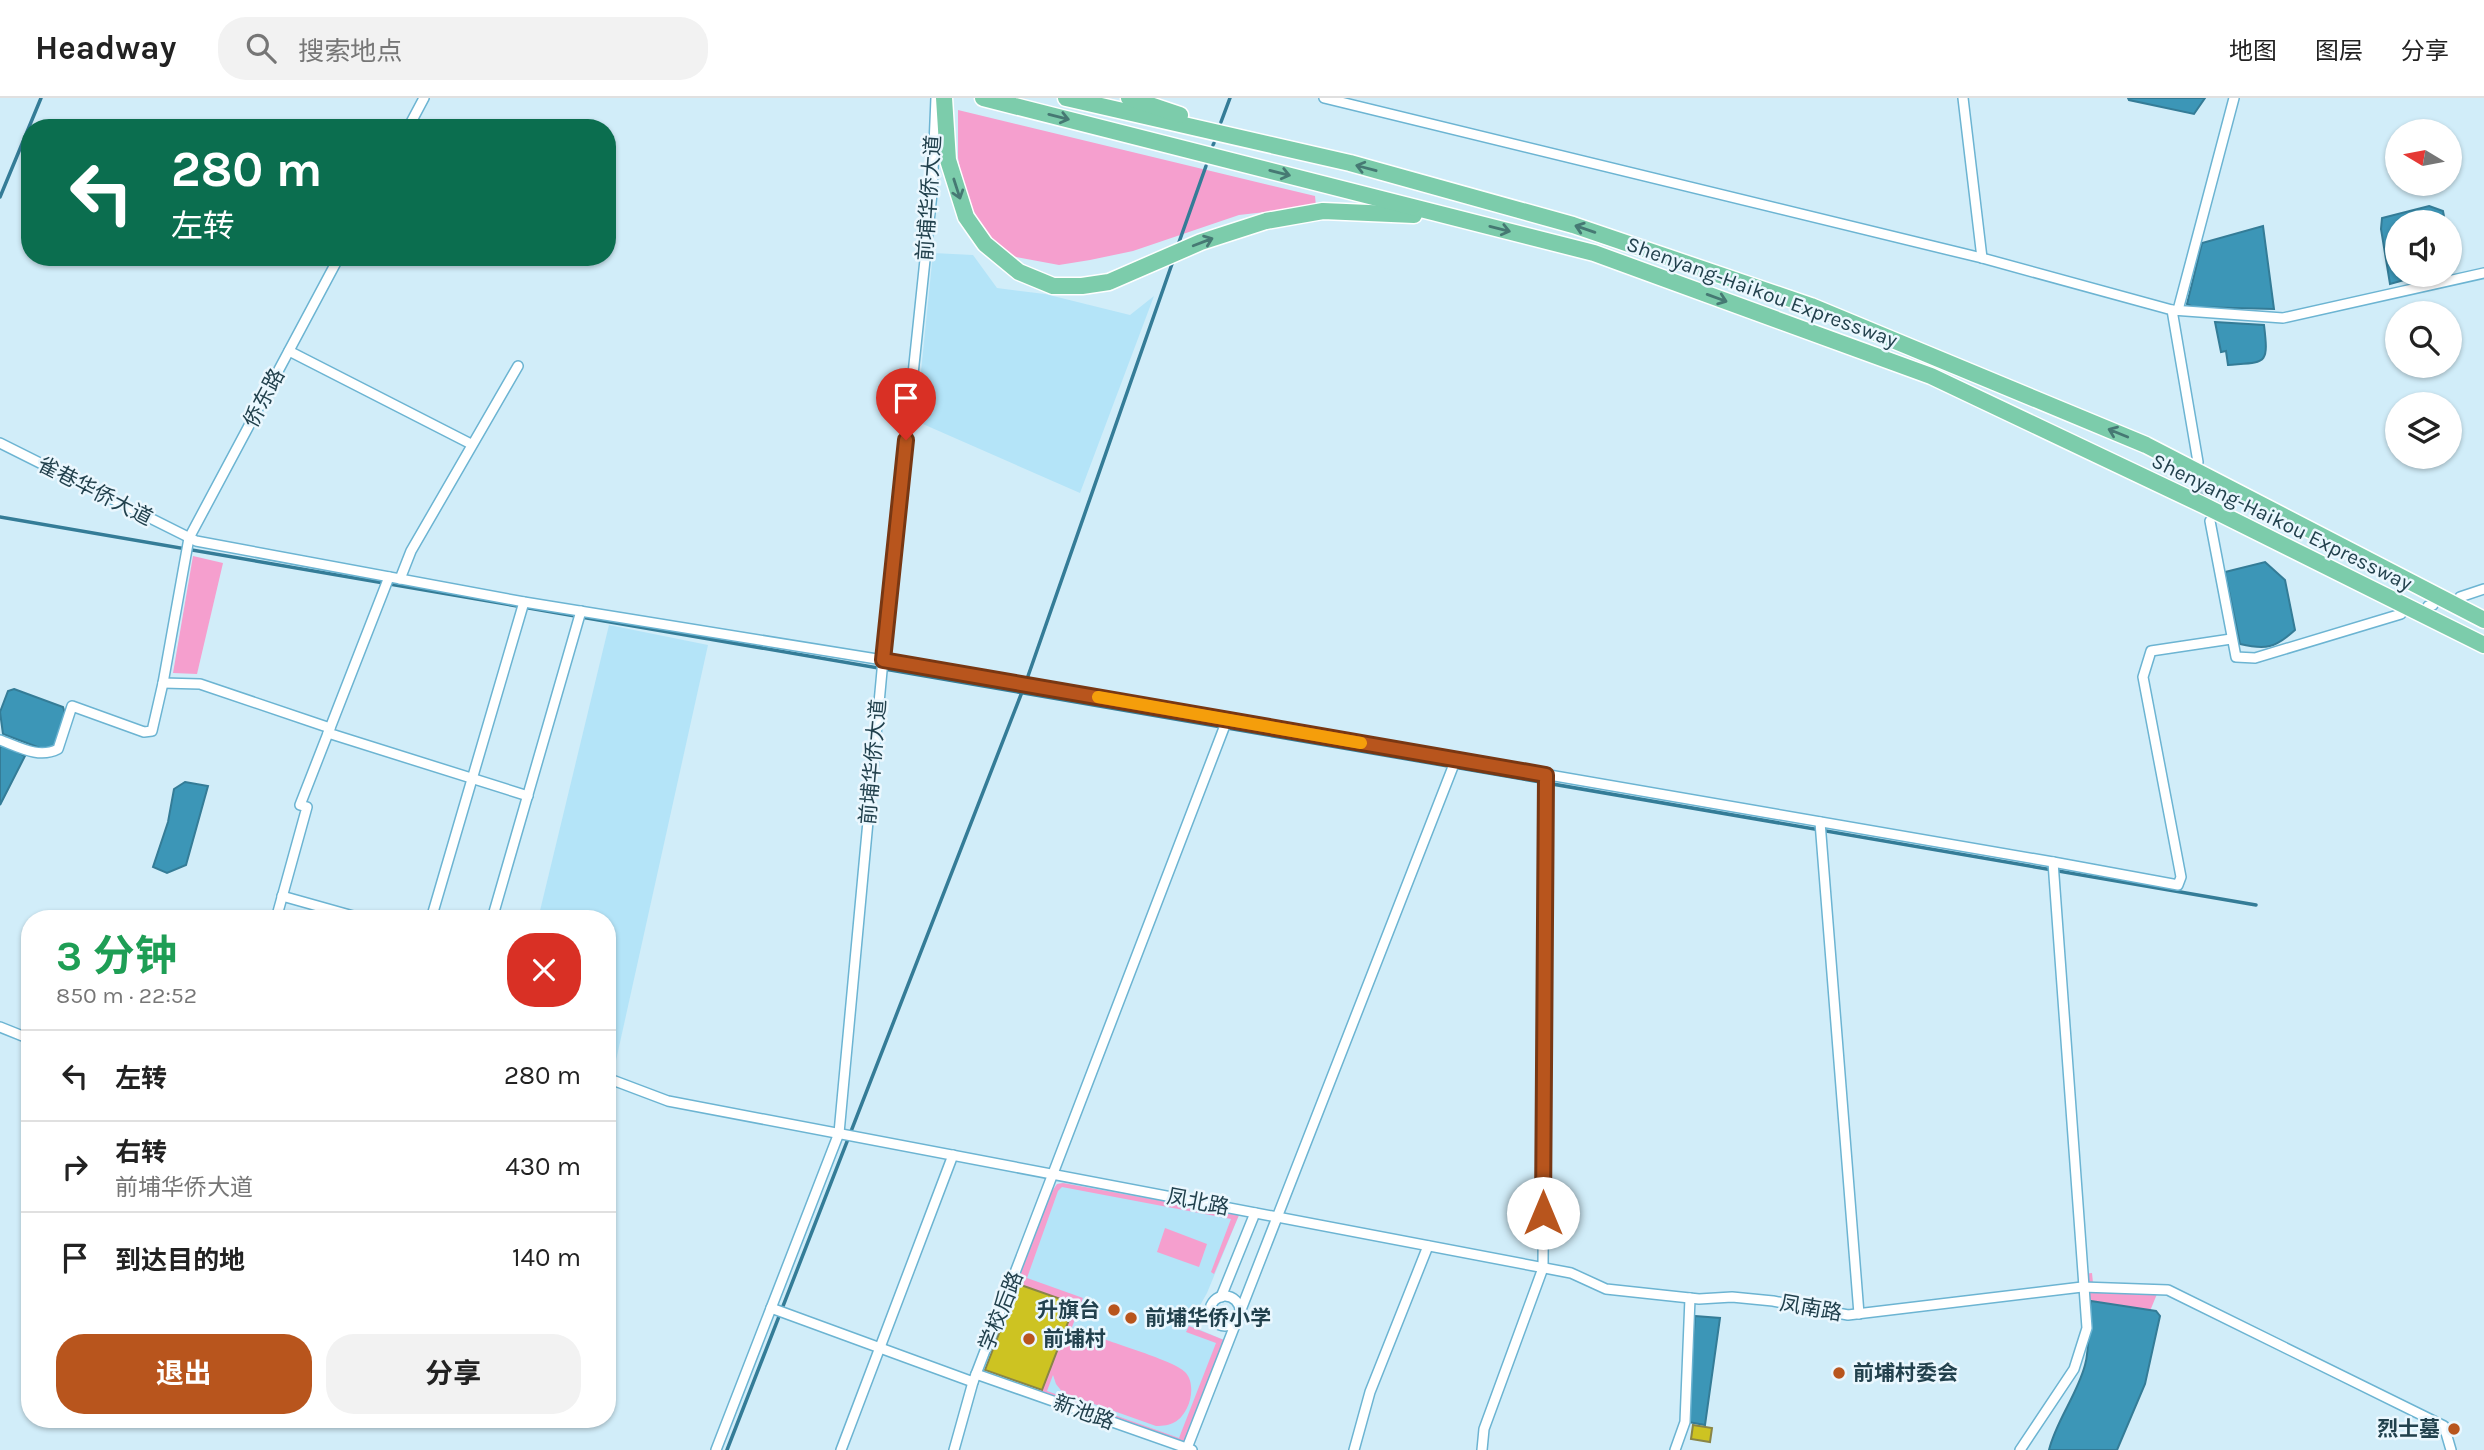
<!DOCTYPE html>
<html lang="zh">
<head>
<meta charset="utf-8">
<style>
  body { margin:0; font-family:Karla,"Noto Sans SC",sans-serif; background:#f2f2f2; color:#222; height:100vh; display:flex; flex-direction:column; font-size:26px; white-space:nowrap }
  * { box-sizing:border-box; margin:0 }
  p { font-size:23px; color:#767676 }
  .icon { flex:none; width:38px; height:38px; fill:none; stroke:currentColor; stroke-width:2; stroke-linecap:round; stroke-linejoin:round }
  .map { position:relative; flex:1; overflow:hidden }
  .side { position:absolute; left:21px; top:812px; width:595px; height:518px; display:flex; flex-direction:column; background:#fff; border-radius:28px; box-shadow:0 2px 5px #0004 }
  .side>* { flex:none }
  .top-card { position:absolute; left:21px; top:21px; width:595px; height:147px; border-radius:28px; box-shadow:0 2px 5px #0004; background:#0b6e4f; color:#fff; overflow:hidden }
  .needle { width:46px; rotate:280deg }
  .tools { position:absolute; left:2385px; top:21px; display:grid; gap:14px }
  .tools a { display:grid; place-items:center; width:77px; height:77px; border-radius:50%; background:#fff; box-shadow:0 2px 5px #0004; font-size:35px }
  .pin { position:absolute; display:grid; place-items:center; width:60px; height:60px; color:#fff; margin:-72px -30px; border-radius:50% 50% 50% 0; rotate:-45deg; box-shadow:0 0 7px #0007 }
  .pin .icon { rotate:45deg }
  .me { position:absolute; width:77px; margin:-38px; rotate:0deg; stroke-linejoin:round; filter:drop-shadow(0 0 5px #0008) }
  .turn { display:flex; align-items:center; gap:24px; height:147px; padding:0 35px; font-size:32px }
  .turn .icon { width:91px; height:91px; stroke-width:2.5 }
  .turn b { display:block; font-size:49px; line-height:60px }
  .round { display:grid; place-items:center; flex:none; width:74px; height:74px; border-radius:28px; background:#f2f2f2 }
  .head { display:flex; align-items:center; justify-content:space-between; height:119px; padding:0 35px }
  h1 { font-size:42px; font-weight:700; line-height:52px; color:#1e9e55 }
  .cta { display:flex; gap:14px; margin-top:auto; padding:14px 35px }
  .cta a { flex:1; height:80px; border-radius:28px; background:#b8551d; color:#fff; font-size:28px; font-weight:700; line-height:80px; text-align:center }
  .cta a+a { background:#f2f2f2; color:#222 }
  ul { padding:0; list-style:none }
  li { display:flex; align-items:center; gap:21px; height:91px; padding:0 35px; border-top:2px solid #e0e0e0 }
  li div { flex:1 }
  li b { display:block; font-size:26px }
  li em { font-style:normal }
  header { display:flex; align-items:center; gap:42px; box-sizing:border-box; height:98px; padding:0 35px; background:#fff; border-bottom:2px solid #e0e0e0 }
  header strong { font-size:33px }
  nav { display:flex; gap:38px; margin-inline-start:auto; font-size:24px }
  .search { width:490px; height:63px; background:#f2f2f2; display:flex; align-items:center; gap:18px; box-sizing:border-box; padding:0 24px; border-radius:28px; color:#767676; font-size:26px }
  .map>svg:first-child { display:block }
  .built { fill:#b4e4f8 }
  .green { fill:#f59fce }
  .water { fill:#3c96b7; stroke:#347c97; stroke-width:2 }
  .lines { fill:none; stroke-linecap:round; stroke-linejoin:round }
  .stream { stroke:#347c97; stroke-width:3.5 }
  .building { fill:#cdc322; stroke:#898547; stroke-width:2 }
  .minor-tunnel { stroke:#aecbd7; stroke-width:9; stroke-dasharray:9 4.5; stroke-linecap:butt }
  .minor-casing { stroke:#6cb4d2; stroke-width:12 }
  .motorway-casing { stroke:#fff; stroke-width:19 }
  .minor { stroke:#fff; stroke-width:9 }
  .motorway { stroke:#7cccab; stroke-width:16 }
  .oneway { stroke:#467973 }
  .route-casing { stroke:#783713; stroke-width:18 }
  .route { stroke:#b8551d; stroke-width:12 }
  .slow { stroke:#f59e0b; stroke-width:12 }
  .poi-dot { fill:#b8551d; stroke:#eaf7fe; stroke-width:2.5 }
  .labels { text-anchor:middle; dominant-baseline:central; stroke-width:5; stroke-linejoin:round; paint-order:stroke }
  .street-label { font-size:21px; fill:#22414d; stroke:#eaf7fe }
  .poi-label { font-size:21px; font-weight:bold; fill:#22414d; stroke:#eaf7fe; text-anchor:start }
</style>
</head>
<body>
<header>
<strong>Headway</strong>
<div class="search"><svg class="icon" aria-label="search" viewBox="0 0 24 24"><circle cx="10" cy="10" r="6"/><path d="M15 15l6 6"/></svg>搜索地点</div>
<nav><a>地图</a><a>图层</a><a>分享</a></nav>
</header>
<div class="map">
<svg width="2484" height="1352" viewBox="0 0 2484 1352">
  <rect width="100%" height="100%" fill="#d1edf9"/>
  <!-- built -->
  <g class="built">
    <path d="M933,155L973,157L997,190L1045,196L1130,217L1154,198L1080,395L916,323Z"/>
    <path d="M609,527L708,547L613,976L607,974V821H538Z"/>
    <path d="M1063,1085L1239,1117L1207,1195L1189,1227L1224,1242L1183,1348L1040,1296L1075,1206L1017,1185L1051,1095L1057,1086Z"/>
  </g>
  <!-- green -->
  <g class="green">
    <path d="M958,12L1315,98L1316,108L1239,117L1133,153L1090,162L1059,167L1016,159L991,145L965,97L958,60Z"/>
    <path d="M193,458L223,465L197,576L173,575Z"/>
    <path d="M1063,1085L1239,1117L1214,1176L1211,1174L1231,1121L1062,1089L1058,1093L1027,1180L1083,1200L1066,1245L1079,1238L1092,1237C1110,1244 1175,1263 1185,1274C1194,1283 1192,1300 1187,1310C1180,1324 1171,1328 1156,1328L1063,1295L1056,1286L1053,1277L1047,1293L1179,1340L1216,1245L1186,1234L1189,1228L1224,1242L1183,1348L1040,1296L1075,1206L1017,1185L1051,1095L1057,1086Z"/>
    <path d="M1165,1130L1207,1146L1199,1169L1157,1154Z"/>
    <path d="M2092,1175L2094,1195L2157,1196L2150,1213L2086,1203L2082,1176Z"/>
  </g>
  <!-- water -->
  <g class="water">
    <path d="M2128,0H2205L2194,16L2129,2Z"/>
    <path d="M2429,108L2443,113L2445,124H2398V177H2422L2390,186L2381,131L2382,120Z"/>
    <path d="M2263,128L2274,211L2193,209L2187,206L2202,145Z"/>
    <path d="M2215,224L2264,227C2269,268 2266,264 2228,267L2226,253L2221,254Z"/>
    <path d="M2265,464L2285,482L2295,532C2275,550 2266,552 2240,546L2225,474Z"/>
    <path d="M14,591L63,609L67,622L54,651L40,650L3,636L0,614L8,593Z"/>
    <path d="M2,646L25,658L0,707V650Z"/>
    <path d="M185,684L208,688L186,767L167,775L153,769L168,724L174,691Z"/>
    <path d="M2091,1203L2156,1213L2160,1218L2145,1286L2117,1352H2049C2056,1323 2077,1297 2085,1267C2091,1246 2086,1224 2091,1203Z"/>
    <path d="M1695,1218L1720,1220L1705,1327L1688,1324Z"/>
  </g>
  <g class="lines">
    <!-- stream -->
    <g class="stream">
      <path d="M1221,24L1230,0"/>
      <path d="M1213,47L1214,45"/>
      <path d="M0,99L41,0"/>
      <path d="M1178,147L1206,68"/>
      <path d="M0,419L2256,807"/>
      <path d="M1027,581L1173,163"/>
      <path d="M727,1352L1022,594"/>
    </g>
  </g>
  <!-- building -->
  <g class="building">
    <path d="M1018,1186L1075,1206L1042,1292L985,1272Z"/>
    <path d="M1693,1327L1712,1330L1710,1344L1691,1341Z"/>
  </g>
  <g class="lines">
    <!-- minor-tunnel -->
    <path class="minor-tunnel" d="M2200,376L2207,410"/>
    <defs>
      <g id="minor">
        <path d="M1324,0L1982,160L2172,212L2198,364"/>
        <path d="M1963,0L1982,160"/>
        <path d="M408,30L424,0"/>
        <path d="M2172,212L2283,220L2484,175"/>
        <path d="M2178,212L2234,0"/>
        <path d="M289,253L471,346"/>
        <path d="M0,345L196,443L524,504L883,562L2053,764L2087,1230L2074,1271L2020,1352"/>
        <path d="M2210,423L2236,559L2255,560L2401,516"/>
        <path d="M400,481L411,453L518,268"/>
        <path d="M2460,499L2484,491"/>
        <path d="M2428,508L2433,507"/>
        <path d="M163,585L200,586L330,630"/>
        <path d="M328,635L528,698"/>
        <path d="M0,642C19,649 39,661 58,651L72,608L144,634L152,633L163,585L189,440L339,159"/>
        <path d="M1820,724L1859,1216"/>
        <path d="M2053,764L2178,787L2181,779L2143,579L2151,553L2231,541"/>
        <path d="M282,798L364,821"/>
        <path d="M276,821L307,709L300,707L389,479"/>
        <path d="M431,821L524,504"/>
        <path d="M492,821L581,513"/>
        <path d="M0,929L30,941"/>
        <path d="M607,980L668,1003L1571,1175L1606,1191L1699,1201L1732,1199L1773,1203L1848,1217L2082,1189L2168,1192L2444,1328L2451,1352"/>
        <circle cx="1225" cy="1213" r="15"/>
        <path d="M1221,1199L1255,1115"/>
        <path d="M771,1210L973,1284"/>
        <path d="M976,1276L1192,1352"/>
        <path d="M1187,1350L1456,661"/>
        <path d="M716,1352L839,1035L883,562L932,95L936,0"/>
        <path d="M841,1352L953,1057"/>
        <path d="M954,1352L973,1284L1227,622"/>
        <path d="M1354,1352L1370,1294L1428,1148"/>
        <path d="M1482,1352L1484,1331L1543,1170L1546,677"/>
        <path d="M1675,1352L1685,1324L1690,1200"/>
      </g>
      <g id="motorway">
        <path d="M944,0L948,62L966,119L985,146L1019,174L1053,188H1082L1109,184L1201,144L1266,123L1323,113L1414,117"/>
        <path d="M983,0L1594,155L1931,278L2203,407L2484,547"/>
        <path d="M1066,0L1350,65L1573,127L1811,208L2146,347L2484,522"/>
        <path d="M1129,0L1180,17"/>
      </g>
    </defs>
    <!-- minor casing -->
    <use href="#minor" class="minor-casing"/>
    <!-- motorway casing -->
    <use href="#motorway" class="motorway-casing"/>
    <!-- minor -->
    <use href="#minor" class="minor"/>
    <!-- motorway -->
    <use href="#motorway" class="motorway"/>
  </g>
  <!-- one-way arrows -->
  <defs><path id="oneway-shaft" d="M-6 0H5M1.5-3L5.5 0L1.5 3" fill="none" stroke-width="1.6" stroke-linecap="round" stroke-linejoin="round" transform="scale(1.75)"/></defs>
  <g class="oneway">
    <use href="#oneway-shaft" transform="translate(1059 19) rotate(14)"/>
    <use href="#oneway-shaft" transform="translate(1366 70) rotate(-165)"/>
    <use href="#oneway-shaft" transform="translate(1280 75) rotate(14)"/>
    <use href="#oneway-shaft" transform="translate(957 91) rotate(72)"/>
    <use href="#oneway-shaft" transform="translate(1500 131) rotate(14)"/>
    <use href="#oneway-shaft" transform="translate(1585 131) rotate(-161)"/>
    <use href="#oneway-shaft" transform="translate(1203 144) rotate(-21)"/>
    <use href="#oneway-shaft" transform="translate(1717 200) rotate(20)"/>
    <use href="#oneway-shaft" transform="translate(2118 335) rotate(-158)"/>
  </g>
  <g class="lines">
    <defs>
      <path id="route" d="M906,342L883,562L1546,677L1543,1115"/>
    </defs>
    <!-- route casing -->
    <use href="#route" class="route-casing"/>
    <!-- route -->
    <use href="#route" class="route"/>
    <!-- slow -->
    <path class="slow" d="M1098,599L1361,645"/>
  </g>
  <!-- markers -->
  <g class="poi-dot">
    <circle cx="1114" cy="1212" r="7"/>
    <circle cx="1131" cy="1220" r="7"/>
    <circle cx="1029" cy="1241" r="7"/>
    <circle cx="1839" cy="1275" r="7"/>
    <circle cx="2454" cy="1331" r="7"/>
  </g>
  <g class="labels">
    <!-- street labels -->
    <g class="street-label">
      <text transform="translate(929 100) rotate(-86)">前埔华侨大道</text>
      <text transform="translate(1762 194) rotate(20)">Shenyang-Haikou Expressway</text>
      <text transform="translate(264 300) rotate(-62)">侨东路</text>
      <text transform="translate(95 393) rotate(27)">雀巷华侨大道</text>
      <text transform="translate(2282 424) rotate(26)">Shenyang-Haikou Expressway</text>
      <text transform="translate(873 664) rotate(-85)">前埔华侨大道</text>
      <text transform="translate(1198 1104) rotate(11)">凤北路</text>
      <text transform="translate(1811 1210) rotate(10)">凤南路</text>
      <text transform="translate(1001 1213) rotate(-68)">学校后路</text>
      <text transform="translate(1084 1314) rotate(20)">新池路</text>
    </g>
    <!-- poi labels -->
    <g class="poi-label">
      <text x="1100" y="1212" text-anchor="end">升旗台</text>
      <text x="1145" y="1220">前埔华侨小学</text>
      <text x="1043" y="1241">前埔村</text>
      <text x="1853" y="1275">前埔村委会</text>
      <text x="2440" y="1331" text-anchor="end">烈士墓</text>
    </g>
  </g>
</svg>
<div class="tools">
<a><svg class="needle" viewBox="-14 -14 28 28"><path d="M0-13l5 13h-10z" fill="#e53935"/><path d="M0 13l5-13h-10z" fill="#767676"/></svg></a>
<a><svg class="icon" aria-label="sound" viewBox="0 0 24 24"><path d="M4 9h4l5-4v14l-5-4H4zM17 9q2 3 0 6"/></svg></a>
<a><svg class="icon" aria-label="search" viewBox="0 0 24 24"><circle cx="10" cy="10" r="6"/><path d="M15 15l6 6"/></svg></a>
<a><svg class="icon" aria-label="layers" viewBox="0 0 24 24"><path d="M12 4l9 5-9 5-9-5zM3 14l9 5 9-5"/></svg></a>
</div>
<div class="pin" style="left:906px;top:342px;background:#d93025"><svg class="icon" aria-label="arrive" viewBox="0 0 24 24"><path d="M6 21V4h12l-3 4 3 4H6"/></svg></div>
<svg class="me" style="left:1543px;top:1115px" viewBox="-20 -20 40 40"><circle r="19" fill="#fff"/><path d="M0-13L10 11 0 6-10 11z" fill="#b8551d"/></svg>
<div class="top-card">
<div class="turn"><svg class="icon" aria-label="left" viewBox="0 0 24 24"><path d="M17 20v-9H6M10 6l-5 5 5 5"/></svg><div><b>280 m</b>左转</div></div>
</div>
<section class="side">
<div class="head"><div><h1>3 分钟</h1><p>850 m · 22:52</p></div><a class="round" style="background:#d93025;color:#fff"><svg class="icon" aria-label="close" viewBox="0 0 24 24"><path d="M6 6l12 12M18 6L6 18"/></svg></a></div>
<ul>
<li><svg class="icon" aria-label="left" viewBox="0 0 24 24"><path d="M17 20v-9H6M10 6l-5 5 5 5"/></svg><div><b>左转</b></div><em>280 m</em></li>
<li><svg class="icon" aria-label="right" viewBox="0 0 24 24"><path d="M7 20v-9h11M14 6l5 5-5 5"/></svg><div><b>右转</b><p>前埔华侨大道</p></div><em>430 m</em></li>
<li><svg class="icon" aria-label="arrive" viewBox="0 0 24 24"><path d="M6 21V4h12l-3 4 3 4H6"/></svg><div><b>到达目的地</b></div><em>140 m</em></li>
</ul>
<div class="cta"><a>退出</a><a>分享</a></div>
</section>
</div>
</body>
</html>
